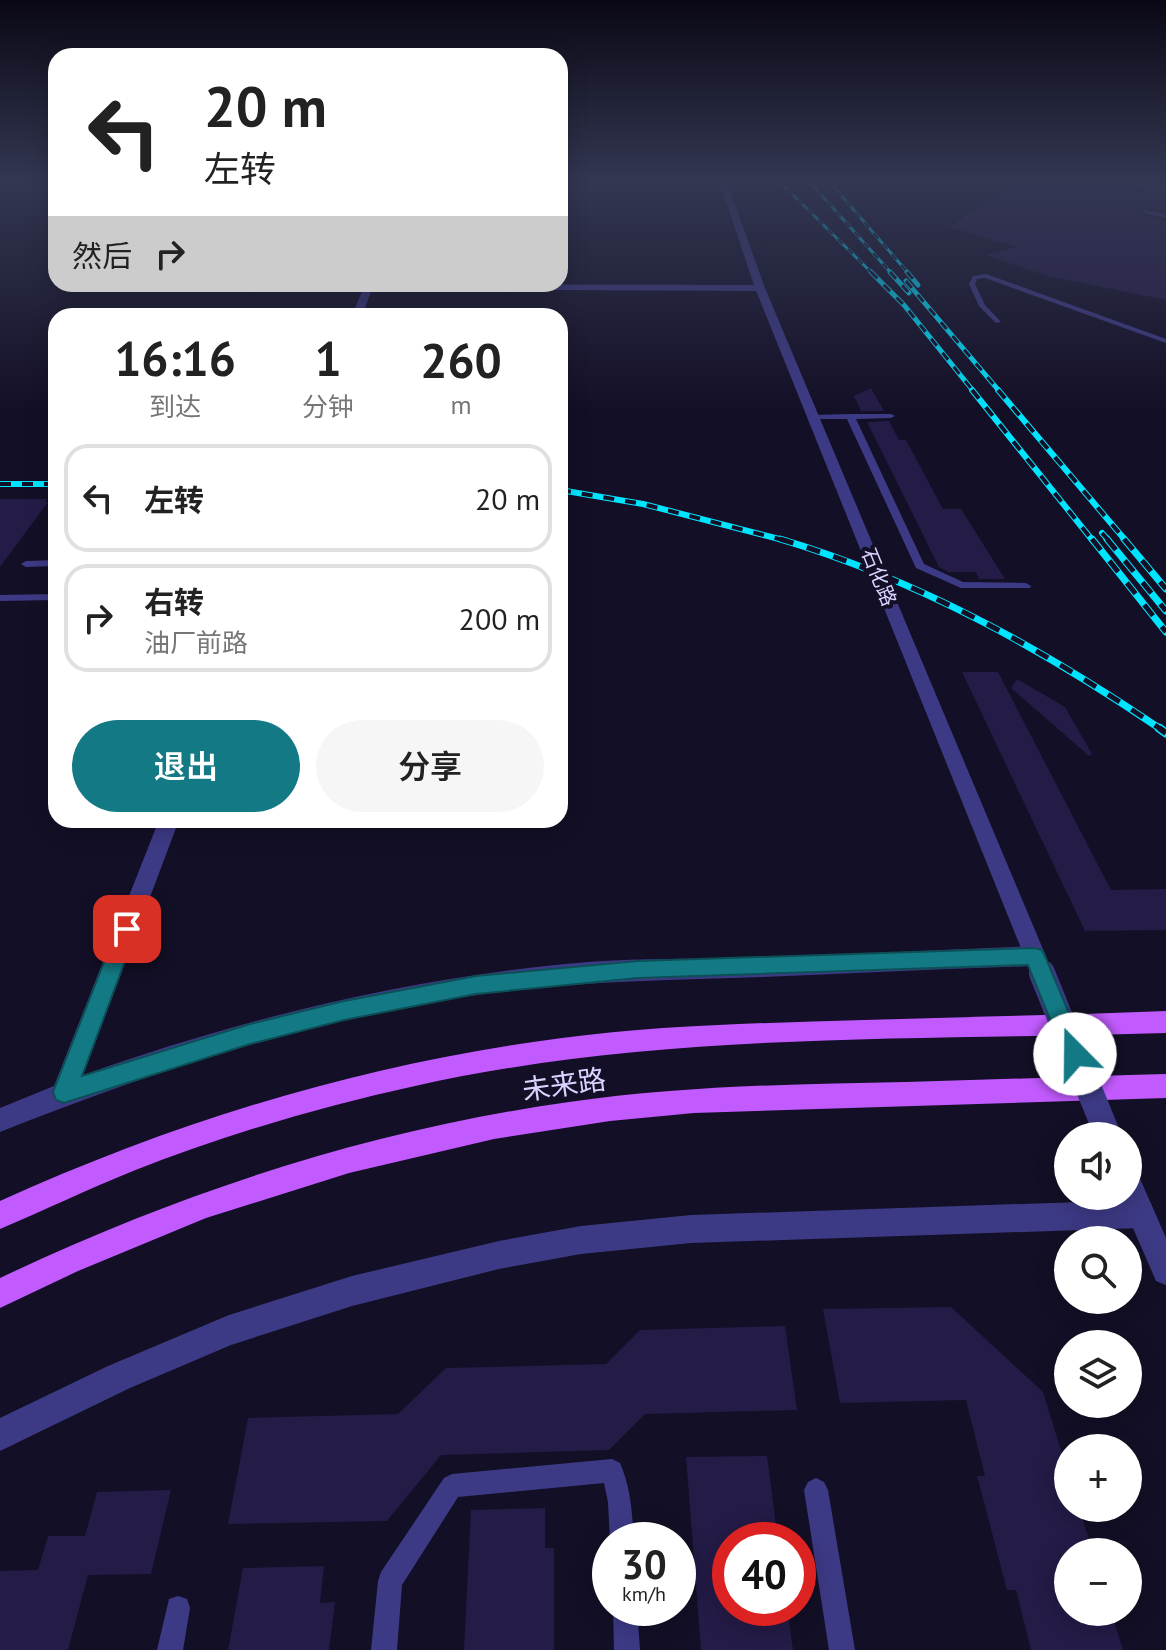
<!DOCTYPE html>
<html lang="zh">
<head>
<meta charset="utf-8">
<style>
  body { margin:0; font-family:"PT Sans","Noto Sans SC",sans-serif; background:#f6f6f6; color:#222; height:100vh; display:flex; flex-direction:column; font-size:30px; white-space:nowrap }
  * { box-sizing:border-box; margin:0 }
  p { font-size:26px; color:#767676 }
  .icon { flex:none; width:44px; height:44px; fill:none; stroke:currentColor; stroke-width:2; stroke-linecap:round; stroke-linejoin:round }
  .map { position:relative; flex:1; overflow:hidden }
  .drawer { position:absolute; left:48px; top:308px; width:520px; height:520px; display:flex; flex-direction:column; background:#fff; border-radius:24px; box-shadow:0 4px 20px #0003 }
  .drawer>* { flex:none }
  .guide { position:absolute; left:48px; top:48px; width:520px; height:244px; border-radius:24px; box-shadow:0 4px 20px #0003; background:#fff; color:#222; overflow:hidden }
  .buttons { position:absolute; left:1054px; top:1122px; display:grid; gap:16px }
  .buttons a { display:grid; place-items:center; width:88px; height:88px; border-radius:50%; background:#fff; box-shadow:0 4px 20px #0003; font-size:40px }
  .speed { position:absolute; left:592px; top:1522px; display:flex; gap:16px; font-size:40px; font-weight:700; text-align:center }
  .speed>* { display:grid; place-content:center; width:104px; height:104px; border-radius:50%; background:#fff; box-shadow:0 4px 20px #0003; line-height:1 }
  .speed small { font-size:20px; font-weight:400 }
  .speed .limit { border:12px solid #d22; background:#fff; color:#111 }
  .pin { position:absolute; display:grid; place-items:center; width:68px; height:68px; color:#fff; margin:-34px; border-radius:16px; box-shadow:0 4px 12px #0006 }
  .me { position:absolute; width:88px; margin:-44px; rotate:338deg; stroke-linejoin:round; filter:drop-shadow(0 0 6px #0008) }
  .turn { display:flex; align-items:center; gap:28px; height:168px; padding:0 24px; font-size:36px }
  .turn .icon { width:104px; height:104px; stroke-width:2.5 }
  .turn b { display:block; font-size:56px; line-height:68px }
  .then { display:flex; align-items:center; height:76px; padding:0 24px; background:#0003; gap:16px; font-size:30px }
  .eta { display:flex; justify-content:space-evenly; align-items:center; height:136px; text-align:center }
  .eta b { font-size:48px; font-weight:600; line-height:56px }
  .cta { display:flex; gap:16px; margin-top:auto; padding:16px 24px }
  .cta a { flex:1; height:92px; border-radius:48px; background:#137a85; color:#fff; font-size:32px; font-weight:600; line-height:92px; text-align:center }
  .cta a+a { background:#f6f6f6; color:#222 }
  ul { padding:0; list-style:none }
  li { display:flex; align-items:center; gap:24px; height:108px; margin:0 16px 12px; padding:0 8px; border:4px solid #e0e0e0; border-radius:24px }
  li div { flex:1 }
  li b { display:block; font-size:30px }
  li em { font-style:normal }
  .map>svg:first-child { display:block }
  .building { fill:#241b47 }
  .lines { fill:none; stroke-linecap:round; stroke-linejoin:round }
  .service { fill:#3d3a85; fill-rule:evenodd }
  .minor { fill:#3d3a85; fill-rule:evenodd }
  .tertiary { fill:#3d3a85; fill-rule:evenodd }
  .primary { fill:#c25bff; fill-rule:evenodd }
  .rail-far4-casing { stroke:#00e5ff; stroke-width:3 }
  .rail-far3-casing { stroke:#00e5ff; stroke-width:5 }
  .rail-far2-casing { stroke:#00e5ff; stroke-width:6 }
  .rail-far1-casing { stroke:#00e5ff; stroke-width:7 }
  .rail-casing { stroke:#00e5ff; stroke-width:9 }
  .rail-far4 { stroke:#130f26; stroke-width:2; stroke-dasharray:7; stroke-linecap:butt }
  .rail-far3 { stroke:#130f26; stroke-width:3; stroke-dasharray:9; stroke-linecap:butt }
  .rail-far2 { stroke:#130f26; stroke-width:4; stroke-dasharray:11; stroke-linecap:butt }
  .rail-far1 { stroke:#130f26; stroke-width:5; stroke-dasharray:14; stroke-linecap:butt }
  .rail { stroke:#130f26; stroke-width:6; stroke-dasharray:18; stroke-linecap:butt }
  .tertiary-bridge { stroke:#3d3a85; stroke-width:26 }
  .route { fill:#137a85; stroke:#0c4f56; stroke-width:2 }
  .labels { text-anchor:middle; dominant-baseline:central; stroke-width:8; stroke-linejoin:round; paint-order:stroke }
  .far-street-label { font-size:20px; fill:#d9d4ff; stroke:#130f26 }
  .near-street-label { font-size:28px; fill:#d9d4ff; stroke:#130f26 }
</style>
</head>
<body>
<div class="map">
<svg width="1166" height="1650" viewBox="0 0 1166 1650">
  <rect width="100%" height="100%" fill="#130f26"/>
  <!-- building -->
  <g class="building">
    <path d="M1021,180H1096L1100,184L1166,195V211L1145,207L1139,214L1166,221V300L1048,276L986,255L1017,247L949,227Z"/>
    <path d="M871,388L884,411H861L854,396Z"/>
    <path d="M889,421L899,440H906L943,509H961L1005,579H979L976,572H949L939,567L867,422Z"/>
    <path d="M0,499H47L45,502H48L0,567Z"/>
    <path d="M962,672H998L1111,890L1166,889V930L1085,931Z"/>
    <path d="M1017,679L1065,707L1092,754L1089,756L1011,688Z"/>
    <path d="M951,1307L1043,1392L1068,1473V1508H1079L1093,1552H1068V1612H1111L1123,1650H1031L1016,1590H1007L986,1510L977,1476H985L966,1400L840,1403L823,1309Z"/>
    <path d="M785,1326L797,1410L645,1414L609,1450L441,1455L387,1521L228,1524L248,1418L398,1414L446,1368L606,1364L640,1330Z"/>
    <path d="M767,1456L778,1540H730V1608H787L793,1650H701L686,1457Z"/>
    <path d="M171,1490L151,1574L88,1575L68,1650H0V1571L38,1570L48,1536H85L97,1492Z"/>
    <path d="M545,1508V1548H554V1650H464L471,1510Z"/>
    <path d="M324,1566L320,1603L335,1602L329,1650H228L243,1568Z"/>
  </g>
  <g class="lines">
    <!-- service -->
    <g class="service">
      <path d="M1099,180L1166,188V192L1101,181Z"/>
      <path d="M1144,210L1166,214V218L1142,213Z"/>
      <path d="M986,274L1166,339V343L985,278L977,279L975,284L985,305L1001,322L996,323L979,306L969,284L973,276Z"/>
      <path d="M850,414H891L895,416L891,418L856,419L924,564L963,582L1026,583L1031,586L1030,588H961L916,568L847,419H813L809,417L813,415Z"/>
      <path d="M56,560V566L26,567L21,564L26,561Z"/>
      <path d="M56,594V600L0,601V595Z"/>
      <path d="M612,1459L620,1463C631,1488 632,1513 634,1540H610L608,1502L604,1483L458,1497L402,1585L397,1650H371L378,1581L381,1572L444,1478L452,1474Z"/>
      <path d="M816,1478L824,1482L828,1490L855,1650H829L804,1490L808,1482Z"/>
      <path d="M178,1596L187,1599L190,1608L183,1650H157L169,1599Z"/>
      <path d="M613,1608H637L640,1650H614Z"/>
    </g>
    <!-- minor -->
    <g class="minor">
      <path d="M365,284L760,285L765,288L760,291L372,289L362,316H352Z"/>
      <path d="M159,820H179L83,1075C246,1017 416,976 588,962C643,958 697,959 751,958C846,955 940,950 1035,946L1043,949L1046,956L1043,963L1035,966C944,969 854,973 763,977C674,980 587,981 498,992C325,1015 161,1068 0,1132V1108L54,1086Z"/>
      <path d="M1141,1200L1151,1204L1155,1214L1151,1224L1141,1228L691,1243L581,1254L499,1269L352,1306L231,1345L130,1388L0,1451V1418L108,1366L229,1315L352,1276L499,1241L581,1226L691,1215Z"/>
    </g>
    <!-- tertiary -->
    <g class="tertiary">
      <path d="M719,180H726L765,288L1053,973L1050,980L1042,983L1034,980L1031,973L755,288Z"/>
      <path d="M1128,1170L1138,1174L1166,1238V1285L1156,1281L1119,1196H1128Z"/>
    </g>
    <!-- primary -->
    <g class="primary">
      <path d="M1166,1011V1033C916,1041 660,1031 415,1086C319,1107 224,1135 133,1171C88,1189 45,1210 0,1229V1201C179,1120 366,1063 562,1038C662,1025 763,1023 864,1020C964,1017 1065,1015 1166,1011Z"/>
      <path d="M1166,1074V1098L694,1113L610,1121L494,1139L349,1173L206,1218L78,1271L0,1308V1278C181,1192 370,1130 569,1102C681,1086 794,1084 906,1082C993,1080 1079,1076 1166,1074Z"/>
    </g>
    <defs>
      <g id="rail-far4">
        <path d="M778,180L873,274"/>
        <path d="M808,180L892,274"/>
        <path d="M828,180L909,274"/>
      </g>
      <g id="rail-far3">
        <path d="M871,272L904,305L974,392"/>
        <path d="M890,272L909,293"/>
        <path d="M907,272L918,285"/>
        <path d="M906,281L1000,392"/>
      </g>
      <g id="rail-far2">
        <path d="M972,390L1093,541"/>
        <path d="M998,390L1126,541"/>
        <path d="M0,484H56"/>
        <path d="M560,490L643,504L787,541"/>
        <path d="M1102,533L1109,541"/>
      </g>
      <g id="rail-far1">
        <path d="M780,539C918,580 1043,649 1162,730"/>
        <path d="M1092,539L1166,632"/>
        <path d="M1107,539L1166,611"/>
        <path d="M1124,539L1166,589"/>
      </g>
      <path id="rail" d="M1159,728L1166,733"/>
    </defs>
    <!-- rail-far4 casing -->
    <use href="#rail-far4" class="rail-far4-casing"/>
    <!-- rail-far3 casing -->
    <use href="#rail-far3" class="rail-far3-casing"/>
    <!-- rail-far2 casing -->
    <use href="#rail-far2" class="rail-far2-casing"/>
    <!-- rail-far1 casing -->
    <use href="#rail-far1" class="rail-far1-casing"/>
    <!-- rail casing -->
    <use href="#rail" class="rail-casing"/>
    <!-- rail-far4 -->
    <use href="#rail-far4" class="rail-far4"/>
    <!-- rail-far3 -->
    <use href="#rail-far3" class="rail-far3"/>
    <!-- rail-far2 -->
    <use href="#rail-far2" class="rail-far2"/>
    <!-- rail-far1 -->
    <use href="#rail-far1" class="rail-far1"/>
    <!-- rail -->
    <use href="#rail" class="rail"/>
    <!-- tertiary-bridge -->
    <path class="tertiary-bridge" d="M1042,973L1108,1136"/>
  </g>
  <!-- sky -->
  <linearGradient id="sky" x2="0" y2="1"><stop stop-color="#0a0815"/><stop offset="0.44" stop-color="#333752"/><stop offset="1" stop-color="#333752" stop-opacity="0"/></linearGradient>
  <rect width="1166" height="411" fill="url(#sky)"/>
  <!-- route -->
  <path class="route" d="M127,921L134,923L137,929L82,1076L250,1024L344,1001L476,976L638,961L1035,948L1042,950L1045,956L1086,1054L1083,1061L1075,1064L1067,1061L1028,965L638,978L476,994L344,1020L250,1044L64,1103L56,1100L53,1092L117,929L120,923Z"/>
  <g class="labels">
    <!-- far-street labels -->
    <g class="far-street-label">
      <text transform="translate(879 577) rotate(68)">石化路</text>
    </g>
    <!-- near-street labels -->
    <g class="near-street-label">
      <text transform="translate(564 1084) rotate(-8)">未来路</text>
    </g>
  </g>
</svg>
<div class="buttons">
<a><svg class="icon" aria-label="sound" viewBox="0 0 24 24"><path d="M4 9h4l5-4v14l-5-4H4zM17 9q2 3 0 6"/></svg></a>
<a><svg class="icon" aria-label="search" viewBox="0 0 24 24"><circle cx="10" cy="10" r="6"/><path d="M15 15l6 6"/></svg></a>
<a><svg class="icon" aria-label="layers" viewBox="0 0 24 24"><path d="M12 4l9 5-9 5-9-5zM3 14l9 5 9-5"/></svg></a>
<a>+</a>
<a>−</a>
</div>
<div class="speed"><div>30<small>km/h</small></div><div class="limit">40</div></div>
<div class="pin" style="left:127px;top:929px;background:#d93025"><svg class="icon" aria-label="arrive" viewBox="0 0 24 24"><path d="M6 21V4h12l-3 4 3 4H6"/></svg></div>
<svg class="me" style="left:1075px;top:1054px" viewBox="-20 -20 40 40"><circle r="19" fill="#fff"/><path d="M0-13L10 11 0 6-10 11z" fill="#137a85"/></svg>
<div class="guide">
<div class="turn"><svg class="icon" aria-label="left" viewBox="0 0 24 24"><path d="M17 20v-9H6M10 6l-5 5 5 5"/></svg><div><b>20 m</b>左转</div></div>
<div class="then">然后<svg class="icon" aria-label="right" viewBox="0 0 24 24"><path d="M7 20v-9h11M14 6l5 5-5 5"/></svg></div>
</div>
<section class="drawer">
<div class="eta">
<div><b>16:16</b><p>到达</p></div>
<div><b>1</b><p>分钟</p></div>
<div><b>260</b><p>m</p></div>
</div>
<ul>
<li><svg class="icon" aria-label="left" viewBox="0 0 24 24"><path d="M17 20v-9H6M10 6l-5 5 5 5"/></svg><div><b>左转</b></div><em>20 m</em></li>
<li><svg class="icon" aria-label="right" viewBox="0 0 24 24"><path d="M7 20v-9h11M14 6l5 5-5 5"/></svg><div><b>右转</b><p>油厂前路</p></div><em>200 m</em></li>
</ul>
<div class="cta"><a>退出</a><a>分享</a></div>
</section>
</div>
</body>
</html>
